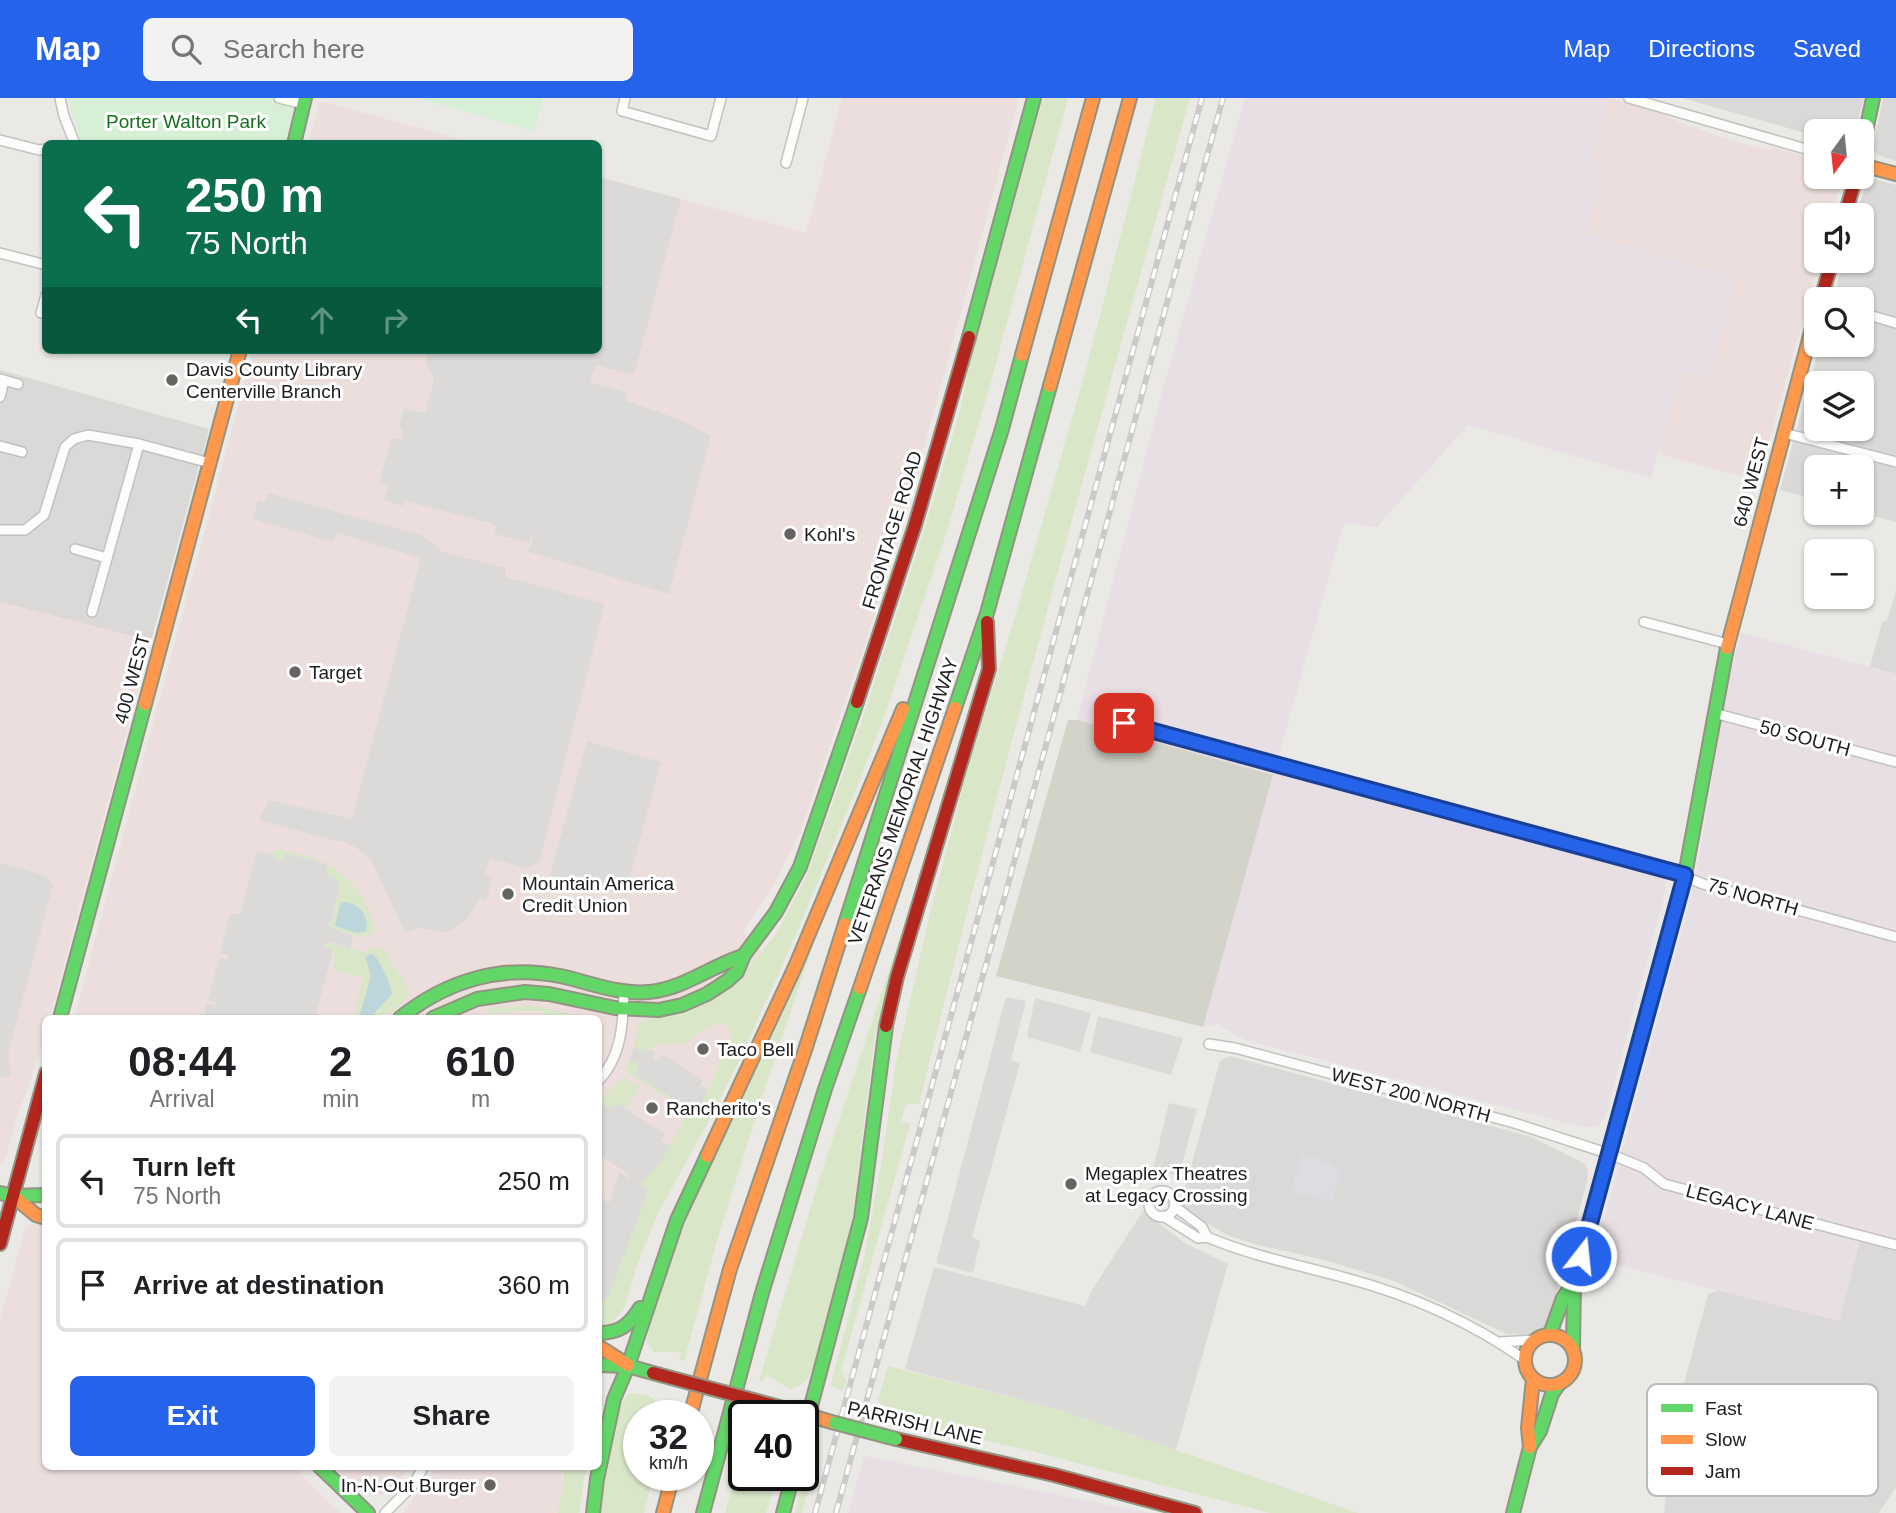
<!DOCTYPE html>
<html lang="en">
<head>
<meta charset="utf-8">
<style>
  body { margin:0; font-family:Arial,sans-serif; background:#f2f2f2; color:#202124; height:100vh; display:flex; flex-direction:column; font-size:26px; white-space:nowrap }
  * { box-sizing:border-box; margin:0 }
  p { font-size:23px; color:#757577 }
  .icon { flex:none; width:38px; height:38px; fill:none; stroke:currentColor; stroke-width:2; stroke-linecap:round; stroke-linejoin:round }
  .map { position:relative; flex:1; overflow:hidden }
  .side { position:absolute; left:42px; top:917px; width:560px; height:455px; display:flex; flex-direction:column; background:#fff; border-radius:10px; box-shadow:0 2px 5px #0004 }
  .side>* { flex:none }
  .top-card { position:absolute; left:42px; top:42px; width:560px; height:214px; border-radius:10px; box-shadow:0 2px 5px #0004; background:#0b6e4f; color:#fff; overflow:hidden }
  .needle { width:46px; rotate:195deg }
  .tools { position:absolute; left:1804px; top:21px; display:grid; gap:14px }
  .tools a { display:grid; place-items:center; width:70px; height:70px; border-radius:10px; background:#fff; box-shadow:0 2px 5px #0004; font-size:35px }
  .speed { position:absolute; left:623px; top:1302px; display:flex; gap:14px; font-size:35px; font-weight:700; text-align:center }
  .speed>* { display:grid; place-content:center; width:91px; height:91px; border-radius:50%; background:#fff; box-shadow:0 2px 5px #0004; line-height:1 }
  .speed small { font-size:18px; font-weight:400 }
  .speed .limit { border:4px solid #111; border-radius:10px; background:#fff; color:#111 }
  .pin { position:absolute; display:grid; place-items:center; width:60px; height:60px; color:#fff; margin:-30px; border-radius:14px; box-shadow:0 4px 10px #0006 }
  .me { position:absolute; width:77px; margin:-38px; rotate:16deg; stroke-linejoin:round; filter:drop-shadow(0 0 5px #0008) }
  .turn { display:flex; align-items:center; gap:24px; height:147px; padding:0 28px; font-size:32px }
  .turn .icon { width:91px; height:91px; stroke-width:2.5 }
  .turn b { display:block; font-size:49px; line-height:60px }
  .lanes { display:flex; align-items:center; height:66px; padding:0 28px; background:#0003; justify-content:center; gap:35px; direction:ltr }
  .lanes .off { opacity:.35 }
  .eta { display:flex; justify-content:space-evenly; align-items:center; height:119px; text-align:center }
  .eta b { font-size:42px; font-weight:700; line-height:49px }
  .action { display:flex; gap:14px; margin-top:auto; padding:14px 28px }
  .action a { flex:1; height:80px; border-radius:10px; background:#2563eb; color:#fff; font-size:28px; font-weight:700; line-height:80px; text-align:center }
  .action a+a { background:#f2f2f2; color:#202124 }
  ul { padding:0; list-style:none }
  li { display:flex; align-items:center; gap:21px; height:94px; margin:0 14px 10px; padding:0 14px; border:4px solid #e0e0e0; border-radius:10px }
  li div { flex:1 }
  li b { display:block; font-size:26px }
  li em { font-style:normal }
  header { display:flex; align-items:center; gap:42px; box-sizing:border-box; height:98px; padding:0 35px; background:#2563eb; color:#fff }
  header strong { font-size:33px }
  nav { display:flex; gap:38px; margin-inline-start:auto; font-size:24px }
  .search { width:490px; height:63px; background:#f2f2f2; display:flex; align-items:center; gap:18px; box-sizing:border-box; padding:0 24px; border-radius:10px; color:#757577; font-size:26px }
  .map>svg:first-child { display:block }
  .residential { fill:#dad9d7; fill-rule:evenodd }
  .commercial { fill:#ecdedd }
  .industrial { fill:#e8dfe4 }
  .construction { fill:#d4d3c9 }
  .grass { fill:#d9e6c8 }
  .park { fill:#d6efd5 }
  .parking { fill:#dbdad9 }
  .plaza { fill:#dddce0 }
  .water { fill:#bdd6dc }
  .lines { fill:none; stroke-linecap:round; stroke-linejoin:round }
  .street-casing { stroke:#c2c1c0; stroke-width:12 }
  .fast-casing { stroke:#929380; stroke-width:16 }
  .slow-casing { stroke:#929380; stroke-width:16 }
  .jam-casing { stroke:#929380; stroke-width:16 }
  .street { stroke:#fcfcfb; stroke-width:9 }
  .fast { stroke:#63d668; stroke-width:12 }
  .slow { stroke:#ff974d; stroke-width:12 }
  .jam { stroke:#b3261e; stroke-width:12 }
  .rail-casing { stroke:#cacac9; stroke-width:6 }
  .rail { stroke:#fff; stroke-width:3.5; stroke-dasharray:10; stroke-linecap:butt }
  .fast-bridge-casing { stroke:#929380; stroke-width:16; stroke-linecap:butt }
  .jam-bridge-casing { stroke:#929380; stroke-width:16; stroke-linecap:butt }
  .fast-bridge { stroke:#63d668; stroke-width:12 }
  .jam-bridge { stroke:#b3261e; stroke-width:12 }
  .route-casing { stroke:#184099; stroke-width:18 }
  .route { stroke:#2563eb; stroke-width:12 }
  .poi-dot { fill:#656463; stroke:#fff; stroke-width:2.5 }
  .labels { text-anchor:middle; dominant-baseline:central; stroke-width:6; stroke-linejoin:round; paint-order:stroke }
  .park-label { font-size:19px; fill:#16711b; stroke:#fff }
  .poi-label { font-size:19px; fill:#1d1d1d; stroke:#fff; text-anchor:start }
  .street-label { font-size:19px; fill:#1d1d1d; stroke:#fff }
  .key { fill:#fff; stroke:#bbb; stroke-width:2 }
  .key-label { font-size:19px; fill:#1d1d1d }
</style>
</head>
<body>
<header>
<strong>Map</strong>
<div class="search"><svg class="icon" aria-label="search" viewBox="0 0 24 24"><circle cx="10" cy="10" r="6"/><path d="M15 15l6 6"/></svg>Search here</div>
<nav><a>Map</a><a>Directions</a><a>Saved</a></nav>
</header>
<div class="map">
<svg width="1896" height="1415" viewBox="0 0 1896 1415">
  <rect width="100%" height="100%" fill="#ebe9e6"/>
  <!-- residential -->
  <g class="residential">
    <path d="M1682,0H1864L1855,33H1816V38Z"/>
    <path d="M1883,0H1896V63L1877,57L1873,51Z"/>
    <path d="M1874,81L1896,87V424L1862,415V369H1816V402L1780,392L1820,247H1862V201H1833L1843,163H1862V117H1856L1865,88L1868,83ZM1816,285H1862V331H1816Z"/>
    <path d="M0,272L209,331L151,543L0,504Z"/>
    <path d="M1896,493V576L1870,569L1882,524L1887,523Z"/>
    <path d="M1230,958L1529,1038L1585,1066L1588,1074L1587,1084L1548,1226L1530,1237L1507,1236L1394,1183L1324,1162L1258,1147L1227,1137L1180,1109L1220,963Z"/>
    <path d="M1860,1144L1896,1153V1389L1879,1415H1664L1670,1353L1688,1270L1708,1196Z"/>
  </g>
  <!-- commercial -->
  <g class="commercial">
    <path d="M842,0H1019L916,378L869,533L801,732L773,789L743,834L780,874L713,1015L658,1115L638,1164L624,1211L612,1224L599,1227L598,920H74L253,252H598L599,79L806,135Z"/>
    <path d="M1609,0L1648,9L1679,24L1724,40L1766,52L1776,50L1816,62V79H1842L1832,117H1816V163H1819L1758,383L1659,356L1682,272L1709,281L1587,135L1604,68L1591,65Z"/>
    <path d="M320,3L475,45H308Z"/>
    <path d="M0,504L151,543L50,920H46L45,936L43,947L17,1019L6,1059L0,1066Z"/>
    <path d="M38,1125L46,1126V1368L296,1369L313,1390L341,1415H0V1222L25,1131L30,1127Z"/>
    <path d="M334,1369H411L388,1394L376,1398L365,1395Z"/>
    <path d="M437,1369H565L562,1381L560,1415H403Z"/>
  </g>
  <!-- industrial -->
  <g class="industrial">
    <path d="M1245,0H1609L1591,64L1604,68L1587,135L1736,181L1710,281L1682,273L1651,380L1468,327L1377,429L1344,425L1275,671L1655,771L1665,777V795L1606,1017L1598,1029H1582L1245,942L1216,926L1203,929L1273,677L1077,622L1162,294Z"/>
    <path d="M1741,535L1896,576V1153L1860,1144L1839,1223L1593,1161L1688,810L1700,754L1727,590Z"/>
    <path d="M864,1358L1149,1415H848Z"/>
  </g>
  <!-- construction -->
  <path class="construction" d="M1068,622H1077L1273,677L1203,929L996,878Z"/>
  <!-- grass -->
  <g class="grass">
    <path d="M1043,0H1068L990,287L946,436L883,622L854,696L797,834L739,963L713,1015L658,1115L638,1164L624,1211L612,1224L599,1227V1206L609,1196L639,1086L659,1066L683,1024L684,1015L677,1006L625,973L629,962L640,967L635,975L682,1006L685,1004L694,1006L707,993L732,941C727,906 696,942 683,946C675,948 662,943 655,947C652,949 649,952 646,954L634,949L639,924L687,912L728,888L751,867L776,836L807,777L863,619L923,435L959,317L969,269Z"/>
    <path d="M1156,0H1190C1096,335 1001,669 919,1006H906L901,1024L910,1026L841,1273L846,1282L843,1292L831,1288V1285L864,1160L882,1061L896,964L929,820L966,677L1015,519L1084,279Z"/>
    <path d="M276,752C285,752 294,755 303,757C345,769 362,790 375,830L372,836L361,839L330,830L340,787L335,780L326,776L328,767L284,756L283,762L276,763L271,757Z"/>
    <path d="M909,812H913L875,936L853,1114L842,1165L815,1266C810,1279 805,1287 791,1291L766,1277L763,1284L759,1283L817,1088Z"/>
    <path d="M820,826L763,996L719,1136L684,1263L679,1261L681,1254H654L647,1244L648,1234L675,1143L787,907Z"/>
    <path d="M325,844L365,854L375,849L383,850L409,892V895C395,919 379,920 353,920L363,879L333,872L335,853L324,850Z"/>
    <path d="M531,907L591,920H543L544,913H516L493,916L494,920H492L489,910Z"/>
    <path d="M623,979L639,989L625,1010L619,1006L609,1010L599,1004Z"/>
    <path d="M888,1268L1057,1311L1358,1415H1270L1031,1353L899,1323L878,1302Z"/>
    <path d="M630,1295L648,1297L667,1311L669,1303L673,1304L669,1318H639V1377H653L644,1415H599C601,1393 614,1306 630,1295Z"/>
    <path d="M744,1343V1377H778L766,1415H725Z"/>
    <path d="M814,1347L819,1353L802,1415H795Z"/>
    <path d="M565,1369H586L579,1415H558Z"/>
  </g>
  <!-- park -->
  <g class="park">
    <path d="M68,0H279L304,6L294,45L81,46Z"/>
    <path d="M418,0H543L534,33Z"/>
  </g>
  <!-- parking -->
  <g class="parking">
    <path d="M599,79L681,101L634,277L596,267L590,284L627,295L626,303L681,322L711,338L669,496L526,453L531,449L533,437H531L529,445L494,436L496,428L494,426L405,403H403L404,408L384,402L389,388L379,384L392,340L401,342L403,334L399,328L404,310L425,315L434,281L426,264L429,252H598Z"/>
    <path d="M268,395L424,438L443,454L506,470L505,479L605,506L539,765L525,770L490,760L485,776L493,779L486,802L479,801L468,820L456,830L445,835L419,830L405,835L373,765L363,754L344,743H336L259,722L269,702L352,721L421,460L337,435L333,444L253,421L258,402L265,404Z"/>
    <path d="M587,643L661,664L625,797L550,777Z"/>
    <path d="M257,753L271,757L278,763L283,762L285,755L328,767L326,776L335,780L340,786L329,829L353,838L350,850L330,844L323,847L324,850L333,852L315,920H203L207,906L217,907L215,904L208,902L219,860L227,862L229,858L220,855L230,816H240Z"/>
    <path d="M0,765L47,778L53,787L8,956L11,979H0Z"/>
    <path d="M1006,899L1026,903L1011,962L1020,965L972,1139L980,1143L973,1175L936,1165Z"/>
    <path d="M1035,900L1091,915L1080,954L1027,939Z"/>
    <path d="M1098,918L1183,940L1171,977L1090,954Z"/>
    <path d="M634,949L646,954L651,952L656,955L653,961L658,963L663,956L703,982L699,990L702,988L708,991L707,994L700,1009L685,1004L683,1007L635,976L640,967L629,962Z"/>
    <path d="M1219,972L1278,985L1240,1123L1232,1119L1229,1124L1186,1100L1208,1013L1218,1016L1222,995L1215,992Z"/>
    <path d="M599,1004L611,1011L619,1006L665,1036L661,1044L670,1047L659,1066L640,1086L648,1093L609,1196L599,1206V1093L603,1095L601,1102L610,1104L619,1074L628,1080L631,1078L599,1056V1025L601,1021Z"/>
    <path d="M1169,1005L1197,1011L1179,1078L1153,1071Z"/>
    <path d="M1143,1113L1185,1145L1228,1166L1176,1352L1057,1311L905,1271L934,1169L1085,1208L1092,1192Z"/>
  </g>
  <!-- plaza -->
  <path class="plaza" d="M1303,1057L1330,1065L1338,1071L1341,1077L1333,1101L1326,1102L1291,1093Z"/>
  <!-- water -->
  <g class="water">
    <path d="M344,804C359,805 370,818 366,833L357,835L335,828L340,806Z"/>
    <path d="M373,856C379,861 392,888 392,896L370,920H359L371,878L365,858Z"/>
  </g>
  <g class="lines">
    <defs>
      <g id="street">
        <path d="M60,0L64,18L75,46"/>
        <path d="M279,0L304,6"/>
        <path d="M625,0L622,13L711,38L721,0"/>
        <path d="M1629,0L1816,54"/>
        <path d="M0,42L39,52L46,51"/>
        <path d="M786,65L803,0"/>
        <path d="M0,155L46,167"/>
        <path d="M41,215L46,197"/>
        <path d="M1862,215L1896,225"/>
        <path d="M0,281L18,286"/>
        <path d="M0,299L4,282"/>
        <path d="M1784,335L1896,364"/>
        <path d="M0,348L22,354"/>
        <path d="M0,432H25L44,417L65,349L74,341L88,337L139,346L210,365"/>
        <path d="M75,451L107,460"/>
        <path d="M92,514L139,346"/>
        <path d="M1644,524L1728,546"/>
        <path d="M1714,615L1896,664"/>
        <path d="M1124,625L1667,771L1703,786L1896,839"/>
        <path d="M1209,946L1235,950L1511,1024L1610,1056L1644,1070L1664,1086L1896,1147"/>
        <path d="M598,983C622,959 623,925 624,894"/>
        <circle cx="1162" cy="1106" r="13"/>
        <path d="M1174,1108L1202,1129L1207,1139"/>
        <path d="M1163,1118L1198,1140L1207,1139C1252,1158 1299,1167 1346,1180C1410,1197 1471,1224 1525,1262"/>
        <path d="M1500,1244L1534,1242"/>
        <path d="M385,1415L413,1387L424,1368"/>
      </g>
      <g id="fast">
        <path d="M294,46L305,0"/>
        <path d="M1862,52L1873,0"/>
        <path d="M969,239L1034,0"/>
        <path d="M955,610L987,515L1050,288"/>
        <path d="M845,826L1002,331L1022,257"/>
        <path d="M60,920L145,606"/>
        <path d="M400,920C446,883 501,866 560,878C589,884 618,897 649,894C683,891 711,868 743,858"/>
        <path d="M433,920L477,901L525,894L549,896L615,910L659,912L682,907L707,896L727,883L737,874L744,857L776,814L800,769L857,604"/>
        <path d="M0,1095L13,1098L46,1097"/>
        <path d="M598,1235C619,1235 629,1228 640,1210"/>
        <path d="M1550,1236L1563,1200L1574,1184L1685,777L1727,550"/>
        <path d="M1573,1250L1574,1184"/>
        <path d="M598,1267L628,1268L653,1275"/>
        <path d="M803,1338L861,1120L886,928"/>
        <path d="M319,1368L368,1415"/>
        <path d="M593,1415L597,1381L614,1301L628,1268L677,1122L707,1058"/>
        <path d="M703,1415L762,1195L825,991L860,890"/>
        <path d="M783,1415L793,1377"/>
        <path d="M1513,1415L1530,1349L1540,1333L1552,1296L1559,1286"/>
      </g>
      <g id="slow">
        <path d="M1862,67L1896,76"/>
        <path d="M1022,257L1093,0"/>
        <path d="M1050,288L1130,0"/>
        <path d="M1727,550L1816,215"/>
        <path d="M145,606L240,252"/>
        <path d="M860,890L955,610"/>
        <path d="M707,1058L795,869L903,611"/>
        <path d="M13,1098L36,1117L46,1120"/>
        <circle cx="1550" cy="1262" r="25"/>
        <path d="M598,1248L628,1267"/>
        <path d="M783,1310L835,1325"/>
        <path d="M690,1318L730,1171L805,952L845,826"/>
        <path d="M1530,1349L1528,1330L1533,1281"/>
        <path d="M663,1415L673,1377"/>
      </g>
      <g id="jam">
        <path d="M1845,117L1856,79"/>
        <path d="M1821,201L1832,163"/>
        <path d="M857,604L915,427L969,239"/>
        <path d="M886,928L897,879L989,571L987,524"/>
        <path d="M0,1146L46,975"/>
        <path d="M896,1341L1054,1377L1195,1415"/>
      </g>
    </defs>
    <!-- street casing -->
    <use href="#street" class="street-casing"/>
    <!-- fast casing -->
    <use href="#fast" class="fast-casing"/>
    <!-- slow casing -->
    <use href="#slow" class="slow-casing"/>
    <!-- jam casing -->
    <use href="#jam" class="jam-casing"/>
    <!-- street -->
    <use href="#street" class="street"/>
    <!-- fast -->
    <use href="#fast" class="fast"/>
    <!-- slow -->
    <use href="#slow" class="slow"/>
    <!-- jam -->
    <use href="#jam" class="jam"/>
    <defs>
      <g id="rail">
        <path d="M815,1415L1202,0"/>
        <path d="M836,1415L1223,0"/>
      </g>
    </defs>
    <!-- rail casing -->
    <use href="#rail" class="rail-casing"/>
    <!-- rail -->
    <use href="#rail" class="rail"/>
    <defs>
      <path id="fast-bridge" d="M835,1325L896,1341"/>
      <path id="jam-bridge" d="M653,1275L783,1310"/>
    </defs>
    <!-- fast-bridge casing -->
    <use href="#fast-bridge" class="fast-bridge-casing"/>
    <!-- jam-bridge casing -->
    <use href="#jam-bridge" class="jam-bridge-casing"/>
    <!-- fast-bridge -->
    <use href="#fast-bridge" class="fast-bridge"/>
    <!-- jam-bridge -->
    <use href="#jam-bridge" class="jam-bridge"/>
  </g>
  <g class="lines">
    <defs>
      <path id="route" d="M1124,625L1685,777L1581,1158"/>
    </defs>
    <!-- route casing -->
    <use href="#route" class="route-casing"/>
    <!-- route -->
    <use href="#route" class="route"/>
  </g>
  <!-- markers -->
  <g class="poi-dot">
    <circle cx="172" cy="282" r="7"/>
    <circle cx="790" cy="436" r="7"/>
    <circle cx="295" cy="574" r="7"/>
    <circle cx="508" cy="796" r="7"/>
    <circle cx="703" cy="951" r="7"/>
    <circle cx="652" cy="1010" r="7"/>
    <circle cx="1071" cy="1086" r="7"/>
    <circle cx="490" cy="1387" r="7"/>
  </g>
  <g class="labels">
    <!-- park labels -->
    <g class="park-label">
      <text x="186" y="23">Porter Walton Park</text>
    </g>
    <!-- poi labels -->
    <g class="poi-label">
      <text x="186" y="271">Davis County Library<tspan x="186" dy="22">Centerville Branch</tspan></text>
      <text x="804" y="436">Kohl's</text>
      <text x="309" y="574">Target</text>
      <text x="522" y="785">Mountain America<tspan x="522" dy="22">Credit Union</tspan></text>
      <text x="717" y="951">Taco Bell</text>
      <text x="666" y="1010">Rancherito's</text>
      <text x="1085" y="1075">Megaplex Theatres<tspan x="1085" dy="22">at Legacy Crossing</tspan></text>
      <text x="476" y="1387" text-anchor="end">In-N-Out Burger</text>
    </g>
    <!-- street labels -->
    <g class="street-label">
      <text transform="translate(1751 384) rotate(-75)">640 WEST</text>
      <text transform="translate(892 432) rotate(-73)">FRONTAGE ROAD</text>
      <text transform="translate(132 581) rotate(-75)">400 WEST</text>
      <text transform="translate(1805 640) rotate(15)">50 SOUTH</text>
      <text transform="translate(903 703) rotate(-71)">VETERANS MEMORIAL HIGHWAY</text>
      <text transform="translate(1753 799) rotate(16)">75 NORTH</text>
      <text transform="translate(1411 997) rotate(15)">WEST 200 NORTH</text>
      <text transform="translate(1750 1109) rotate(15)">LEGACY LANE</text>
      <text transform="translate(915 1325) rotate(13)">PARRISH LANE</text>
    </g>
  </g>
  <!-- legend -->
  <rect x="1647" y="1286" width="231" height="112" rx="10" class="key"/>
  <rect x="1661" y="1306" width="32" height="8" fill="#63d668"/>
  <rect x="1661" y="1337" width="32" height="9" fill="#ff974d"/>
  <rect x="1661" y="1369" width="32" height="8" fill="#b3261e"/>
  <g class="key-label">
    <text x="1705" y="1317">Fast</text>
    <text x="1705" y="1348">Slow</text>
    <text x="1705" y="1380">Jam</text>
  </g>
</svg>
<div class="tools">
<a><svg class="needle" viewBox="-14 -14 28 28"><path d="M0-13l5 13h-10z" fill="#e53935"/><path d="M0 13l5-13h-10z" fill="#757577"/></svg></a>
<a><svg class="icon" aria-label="sound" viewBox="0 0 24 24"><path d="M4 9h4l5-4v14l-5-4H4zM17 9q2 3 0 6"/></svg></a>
<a><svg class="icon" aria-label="search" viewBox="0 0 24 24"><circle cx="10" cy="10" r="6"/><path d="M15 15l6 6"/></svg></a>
<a><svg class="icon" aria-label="layers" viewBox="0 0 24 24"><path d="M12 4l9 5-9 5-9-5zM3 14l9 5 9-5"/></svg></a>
<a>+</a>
<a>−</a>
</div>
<div class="speed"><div>32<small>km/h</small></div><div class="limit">40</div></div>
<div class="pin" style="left:1124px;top:625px;background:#d93025"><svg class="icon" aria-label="arrive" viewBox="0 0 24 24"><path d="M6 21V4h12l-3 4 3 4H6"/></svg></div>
<svg class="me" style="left:1581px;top:1158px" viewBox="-20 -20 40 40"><circle r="17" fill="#2563eb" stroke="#fff" stroke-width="3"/><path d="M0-11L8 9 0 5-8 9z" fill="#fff"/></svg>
<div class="top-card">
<div class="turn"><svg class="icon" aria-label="left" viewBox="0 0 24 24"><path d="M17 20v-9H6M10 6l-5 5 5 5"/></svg><div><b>250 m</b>75 North</div></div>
<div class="lanes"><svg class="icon" aria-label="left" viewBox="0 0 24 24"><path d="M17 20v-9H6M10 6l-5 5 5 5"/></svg><svg class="icon off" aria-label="ahead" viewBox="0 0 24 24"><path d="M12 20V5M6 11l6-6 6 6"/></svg><svg class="icon off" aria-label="right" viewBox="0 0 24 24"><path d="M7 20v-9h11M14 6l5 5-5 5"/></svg></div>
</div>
<section class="side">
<div class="eta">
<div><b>08:44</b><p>Arrival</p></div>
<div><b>2</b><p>min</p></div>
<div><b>610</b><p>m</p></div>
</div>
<ul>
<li><svg class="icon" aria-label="left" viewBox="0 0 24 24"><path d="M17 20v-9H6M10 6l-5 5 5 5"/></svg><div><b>Turn left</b><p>75 North</p></div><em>250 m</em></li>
<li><svg class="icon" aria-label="arrive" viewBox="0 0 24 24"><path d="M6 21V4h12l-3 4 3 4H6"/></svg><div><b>Arrive at destination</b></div><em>360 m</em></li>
</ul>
<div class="action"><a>Exit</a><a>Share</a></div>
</section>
</div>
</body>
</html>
